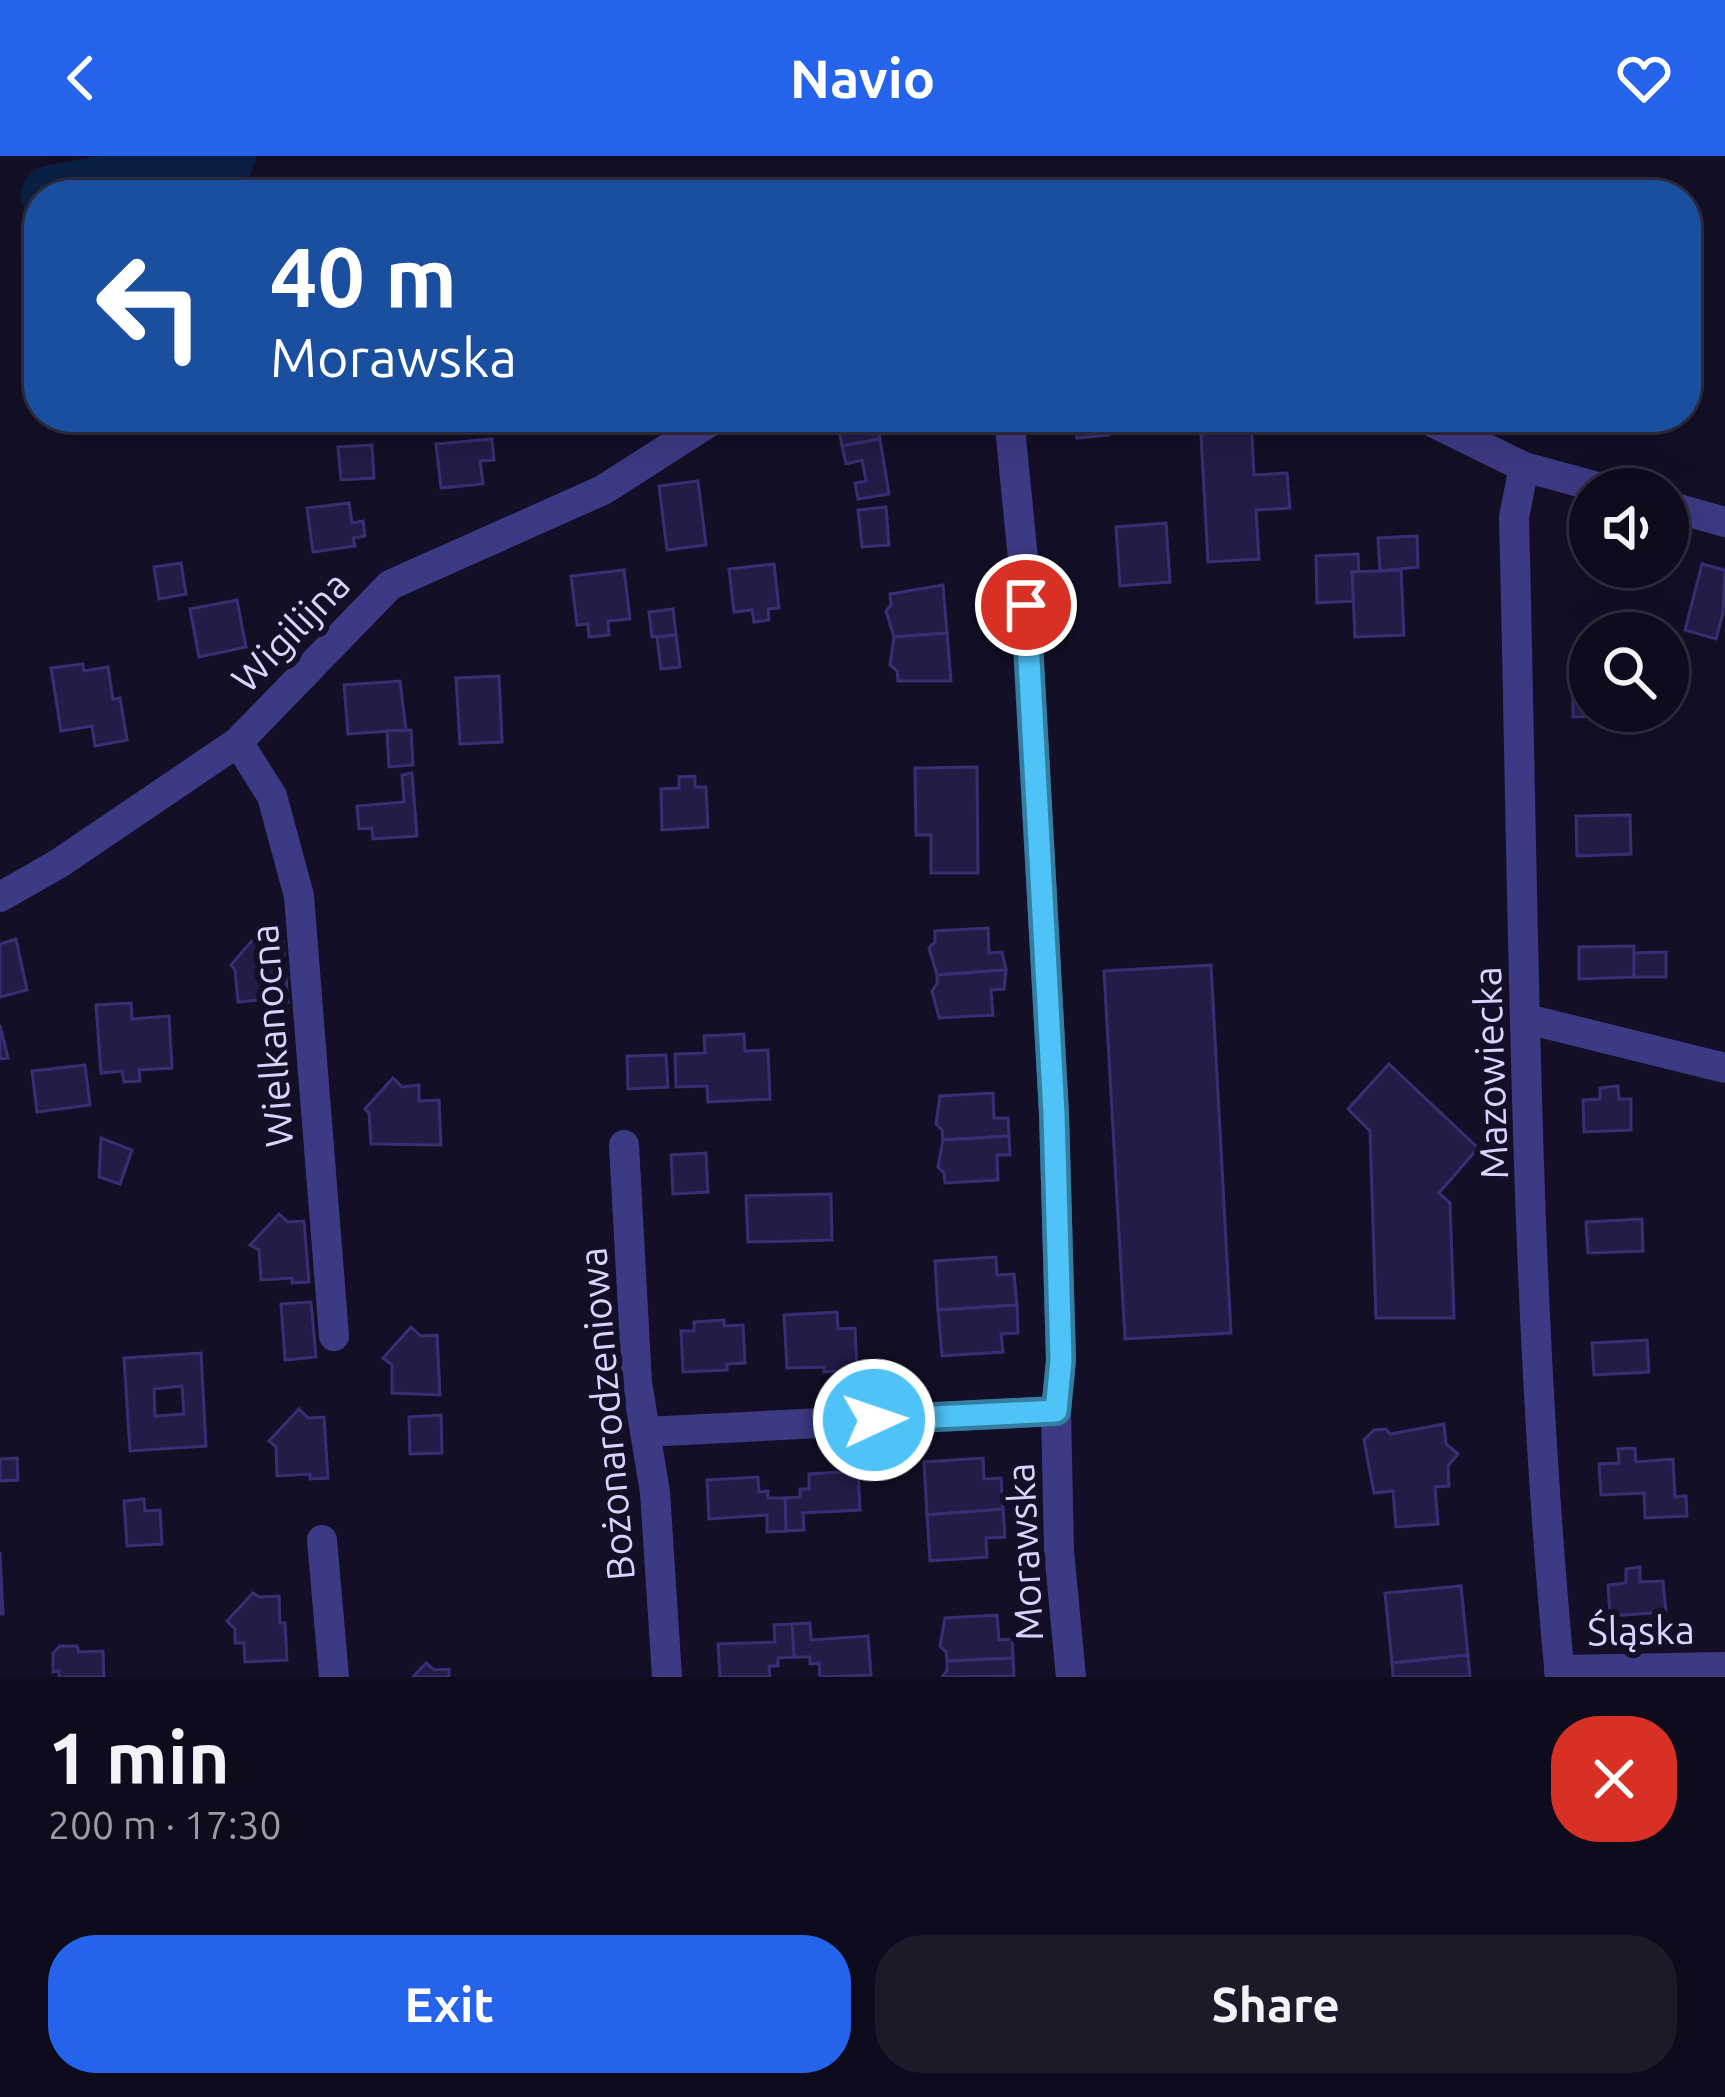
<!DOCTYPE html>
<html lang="en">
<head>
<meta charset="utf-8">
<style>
  body { margin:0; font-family:Ubuntu,sans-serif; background:#1c1929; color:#f1f3f6; height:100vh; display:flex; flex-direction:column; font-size:45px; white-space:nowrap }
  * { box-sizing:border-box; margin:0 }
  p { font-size:39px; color:#9b9ba3 }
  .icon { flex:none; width:66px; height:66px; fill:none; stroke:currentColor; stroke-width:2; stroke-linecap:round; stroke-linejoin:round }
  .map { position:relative; height:1521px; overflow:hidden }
  .drawer { display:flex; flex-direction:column; background:#0e0b1c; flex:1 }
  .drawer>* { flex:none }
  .hud { position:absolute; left:24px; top:24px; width:1677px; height:252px; border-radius:48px; box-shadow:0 12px 48px #0002,0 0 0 3px #2e2b3b; background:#1a4fa0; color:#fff; overflow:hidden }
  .buttons { position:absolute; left:1569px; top:312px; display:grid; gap:24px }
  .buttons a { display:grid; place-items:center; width:120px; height:120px; border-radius:50%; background:#0e0b1c; box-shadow:0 12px 48px #0002,0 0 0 3px #2e2b3b; font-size:60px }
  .pin { position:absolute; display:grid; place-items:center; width:102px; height:102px; color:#fff; margin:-51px; border:6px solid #fff; border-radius:50%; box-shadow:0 3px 12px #0007 }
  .me { position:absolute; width:132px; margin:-66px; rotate:87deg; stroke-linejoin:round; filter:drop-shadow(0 0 9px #0008) }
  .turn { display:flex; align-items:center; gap:42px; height:252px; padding:0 48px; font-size:54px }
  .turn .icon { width:156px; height:156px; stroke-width:2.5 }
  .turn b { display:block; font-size:84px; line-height:102px }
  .round { display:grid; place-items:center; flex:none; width:126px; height:126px; border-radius:48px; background:#1c1929 }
  .head { display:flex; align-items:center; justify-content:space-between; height:204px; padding:0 48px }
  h1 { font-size:72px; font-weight:700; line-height:90px }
  .action { display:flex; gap:24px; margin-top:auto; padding:24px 48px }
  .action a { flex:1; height:138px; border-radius:48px; background:#2563eb; color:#fff; font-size:48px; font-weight:700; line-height:138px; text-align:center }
  .action a+a { background:#1c1929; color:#f1f3f6 }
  header { display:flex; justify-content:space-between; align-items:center; height:156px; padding:0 48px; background:#2563eb; color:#fff; font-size:54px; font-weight:700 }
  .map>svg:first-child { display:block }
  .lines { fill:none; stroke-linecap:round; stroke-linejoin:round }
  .river { stroke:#0a1f44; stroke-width:60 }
  .building { fill:#241b47; stroke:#3b2d73; stroke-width:3; fill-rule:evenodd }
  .minor { stroke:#3d3a85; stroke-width:30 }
  .route-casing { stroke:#337fa1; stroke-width:30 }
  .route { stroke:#4fc3f7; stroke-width:21 }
  .labels { text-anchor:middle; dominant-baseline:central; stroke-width:12; stroke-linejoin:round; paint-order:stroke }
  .street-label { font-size:39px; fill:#d9d4ff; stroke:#130f26 }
</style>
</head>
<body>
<header><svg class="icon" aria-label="back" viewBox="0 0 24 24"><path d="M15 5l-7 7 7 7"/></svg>Navio<svg class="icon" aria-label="heart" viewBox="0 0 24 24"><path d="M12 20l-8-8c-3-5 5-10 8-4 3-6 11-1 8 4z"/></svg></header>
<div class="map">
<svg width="1725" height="1521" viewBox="0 0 1725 1521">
  <rect width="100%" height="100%" fill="#130f26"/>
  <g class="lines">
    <!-- river -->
    <path class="river" d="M51,39L169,19L226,0"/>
  </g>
  <!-- building -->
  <g class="building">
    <path d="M824,261H876L880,283L842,290L838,268L826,270Z"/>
    <path d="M925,261H976V262L926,268Z"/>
    <path d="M1074,261H1107L1109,279L1077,282Z"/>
    <path d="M1200,261H1251L1254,319L1287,317L1290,352L1256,354L1259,403L1208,406Z"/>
    <path d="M492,283L494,304L480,305L483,328L441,332L436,288Z"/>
    <path d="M880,283L889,338L858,343L855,327L866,325L862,304L846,308L842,290Z"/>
    <path d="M372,289L374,322L341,324L338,291Z"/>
    <path d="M698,325L706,389L667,394L659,330Z"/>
    <path d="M349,347L352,367L363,365L365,380L353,382L355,390L313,396L307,352Z"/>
    <path d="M886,351L889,389L862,391L858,354Z"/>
    <path d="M1166,367L1170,426L1120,430L1116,371Z"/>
    <path d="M1417,380L1418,411L1380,415L1378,382Z"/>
    <path d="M1358,398L1359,415L1352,416L1354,445L1317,447L1316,400Z"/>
    <path d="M181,407L186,438L159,443L154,411Z"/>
    <path d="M774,408L779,452L768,453L769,464L754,466L752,454L734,456L729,413Z"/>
    <path d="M1702,408L1725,414L1723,457L1716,483L1685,474Z"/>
    <path d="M624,414L630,463L608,465L609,479L589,481L588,468L577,469L571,420Z"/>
    <path d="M1401,414L1404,479L1355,481L1352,416Z"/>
    <path d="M943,429L947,477L894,481L886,455L891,449L890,438Z"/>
    <path d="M237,444L246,491L199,501L190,453Z"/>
    <path d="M673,453L676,479L652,481L649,456Z"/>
    <path d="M947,477L951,525H898L897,515L890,509L894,481Z"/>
    <path d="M676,479L680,511L661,513L657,481Z"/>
    <path d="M83,508L84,515L108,511L113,543L120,542L127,584L95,590L92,570L61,575L51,512Z"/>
    <path d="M499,520L502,586L460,588L456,522Z"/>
    <path d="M400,525L406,574L348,578L344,529Z"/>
    <path d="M1590,528V555H1629V559L1573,561V529Z"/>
    <path d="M411,574L413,609L389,611L387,575Z"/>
    <path d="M977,611L978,717H931V679H916L915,612Z"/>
    <path d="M412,617L417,680L373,683L372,672L359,673L357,650L404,646L402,619Z"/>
    <path d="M695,620V631H706L708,671L662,674L661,633L679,632V621Z"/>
    <path d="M1630,659L1631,698L1577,700L1576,660Z"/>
    <path d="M988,772L989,797L1002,796L1006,814L937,819L929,792L935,786V775Z"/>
    <path d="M257,779L264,786L283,785L288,846L270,848V843L238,846L235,814L231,809Z"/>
    <path d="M16,783L27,834L0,841V788Z"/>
    <path d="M1634,790V821L1579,823V791Z"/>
    <path d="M1666,796V821H1634V797Z"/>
    <path d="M1211,809L1231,1177L1125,1183L1104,815Z"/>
    <path d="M1006,814L1004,833L991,834L993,859L939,862L932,835L937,828V819Z"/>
    <path d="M131,847L132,863L169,860L172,912L139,914L140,925L124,926L122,915L101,917L96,849Z"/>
    <path d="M0,869L8,902L0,903Z"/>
    <path d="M744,878L745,895L768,894L770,943L708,946L707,930L676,931L675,898L705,897L704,880Z"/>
    <path d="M666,899L668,931L628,933L627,900Z"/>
    <path d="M1389,908L1478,992L1439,1037L1450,1047L1454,1162H1376L1370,975L1348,953Z"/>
    <path d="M85,909L90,949L37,956L32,915Z"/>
    <path d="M393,922L402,931L419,929V945L439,944L441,989L371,988L369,957L365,953Z"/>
    <path d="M1618,930L1619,943H1631V974L1584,976L1583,944L1600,943V932Z"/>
    <path d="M993,937L994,962H1008L1009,980L943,984L942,974L936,968L940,940Z"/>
    <path d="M1009,980L1010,999H997L998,1024L945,1027L944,1017L938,1011L943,984Z"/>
    <path d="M101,982L132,994L120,1028L99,1021Z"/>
    <path d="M706,997L708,1036L673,1038L671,999Z"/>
    <path d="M831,1038L832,1084L748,1086L746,1040Z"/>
    <path d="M279,1058L288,1066L304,1065L309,1126L292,1127V1122L261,1124L259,1094L250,1089Z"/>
    <path d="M1642,1063L1643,1095L1588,1097L1586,1066Z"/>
    <path d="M996,1101L997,1119L1014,1118L1017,1149L938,1154L935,1105Z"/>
    <path d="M311,1146L316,1201L285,1204L281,1148Z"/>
    <path d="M1017,1149L1018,1177L1001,1178L1003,1196L942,1200L938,1154Z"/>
    <path d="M837,1156L838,1173L855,1172L857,1214L824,1216V1211L787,1212L784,1159Z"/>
    <path d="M724,1164V1170L743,1169L745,1207L727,1208V1214L683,1216L681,1175H694V1166Z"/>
    <path d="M411,1171L421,1180L437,1179L440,1239L392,1237V1209L383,1202Z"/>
    <path d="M1647,1184L1649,1216L1594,1219L1592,1187Z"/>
    <path d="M201,1197L206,1290L130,1295L124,1202ZM182,1230L184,1258L155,1260L154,1233Z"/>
    <path d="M299,1253L308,1262L324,1261L328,1322L310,1323V1318L277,1320L276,1291L269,1285Z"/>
    <path d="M441,1259L442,1297L410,1298L409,1261Z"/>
    <path d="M1444,1268L1446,1288L1458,1298L1448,1310L1449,1330L1435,1331L1438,1368L1396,1371L1393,1335L1374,1337L1364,1284L1374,1274L1386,1273L1390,1278Z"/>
    <path d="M1635,1292L1636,1306L1673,1303L1675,1341L1686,1340L1687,1360L1645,1362L1644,1337L1601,1339L1599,1308L1619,1307L1618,1293Z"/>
    <path d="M17,1302L18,1324L0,1325V1303Z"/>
    <path d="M983,1302L984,1323L1001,1322L1003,1353L927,1359L924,1306Z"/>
    <path d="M858,1315L860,1354L803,1357L804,1374L786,1375L785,1342L800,1341V1333H809V1318Z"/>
    <path d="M758,1321L759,1336L768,1335V1342H785L786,1375L767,1376V1359L709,1363L707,1324Z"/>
    <path d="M144,1343L145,1355L160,1354L162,1388L127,1390L124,1345Z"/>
    <path d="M1003,1353L1005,1381L986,1382L987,1401L930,1405L927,1359Z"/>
    <path d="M0,1396L3,1458H0Z"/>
    <path d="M1640,1411V1426L1663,1425L1666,1456L1610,1460L1608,1429L1626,1427V1413Z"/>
    <path d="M1461,1430L1468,1499L1392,1507L1385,1437Z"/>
    <path d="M253,1437L259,1441L279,1440L280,1467H285L287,1504L245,1506L244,1487H235V1473L227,1465Z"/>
    <path d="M997,1459L999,1484L1012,1483L1013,1502L947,1505L946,1496L940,1490L945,1462Z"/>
    <path d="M810,1467L811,1484L868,1480L871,1519L820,1521L819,1507L810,1508V1501H794L792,1468Z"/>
    <path d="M792,1468L794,1501L778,1502V1510H769L770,1521H720L718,1488L775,1486L774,1469Z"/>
    <path d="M60,1490H77L79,1496L103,1495L104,1521H59V1515L53,1516V1497Z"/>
    <path d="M1468,1499L1470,1521H1393L1392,1507Z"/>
    <path d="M1013,1502L1014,1520L942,1521L947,1515V1505Z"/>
    <path d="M426,1507L434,1514L449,1513V1521H413Z"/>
  </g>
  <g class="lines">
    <!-- minor -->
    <g class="minor">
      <path d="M1009,261L1023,403L1054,958L1061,1204L1056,1255L1059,1395L1071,1521"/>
      <path d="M1422,261L1524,311L1605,333"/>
      <path d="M1524,311L1514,361C1524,747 1523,1136 1560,1521"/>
      <path d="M1668,350L1725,366"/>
      <path d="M238,586L272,640L299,740L334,1180"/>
      <path d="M0,741L58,708L238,586L390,429L603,334L717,261"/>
      <path d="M1527,863L1725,912"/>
      <path d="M624,989L637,1227L655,1336L667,1521"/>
      <path d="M645,1276L1056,1255"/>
      <path d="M322,1384L334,1521"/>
      <path d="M1559,1514L1725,1511"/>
    </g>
  </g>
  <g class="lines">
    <defs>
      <path id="route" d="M874,1264L1056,1255L1061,1204L1054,958L1026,449"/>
    </defs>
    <!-- route casing -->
    <use href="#route" class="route-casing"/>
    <!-- route -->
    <use href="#route" class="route"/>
  </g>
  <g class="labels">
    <!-- street labels -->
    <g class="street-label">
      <text transform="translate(290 475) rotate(-46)">Wigilijna</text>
      <text transform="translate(271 880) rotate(-94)">Wielkanocna</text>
      <text transform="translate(1490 917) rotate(-92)">Mazowiecka</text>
      <text transform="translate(606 1258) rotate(-95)">Bożonarodzeniowa</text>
      <text transform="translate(1024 1396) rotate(-93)">Morawska</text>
      <text transform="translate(1641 1474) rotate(-1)">Śląska</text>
    </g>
  </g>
</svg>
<div class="buttons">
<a><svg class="icon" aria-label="sound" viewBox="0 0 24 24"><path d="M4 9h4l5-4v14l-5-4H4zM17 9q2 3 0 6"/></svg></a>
<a><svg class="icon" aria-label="search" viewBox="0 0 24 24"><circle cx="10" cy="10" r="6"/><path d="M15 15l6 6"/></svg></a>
</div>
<div class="pin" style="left:1026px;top:449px;background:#d93025"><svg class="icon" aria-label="arrive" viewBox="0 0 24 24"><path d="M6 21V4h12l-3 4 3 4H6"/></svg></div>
<svg class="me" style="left:874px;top:1264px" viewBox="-20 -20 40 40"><circle r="17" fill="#4fc3f7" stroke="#fff" stroke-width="3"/><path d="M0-11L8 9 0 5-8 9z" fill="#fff"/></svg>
<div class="hud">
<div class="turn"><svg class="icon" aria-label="left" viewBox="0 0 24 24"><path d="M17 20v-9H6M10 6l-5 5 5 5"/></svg><div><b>40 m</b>Morawska</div></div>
</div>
</div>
<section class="drawer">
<div class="head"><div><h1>1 min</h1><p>200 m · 17:30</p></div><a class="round" style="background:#d93025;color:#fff"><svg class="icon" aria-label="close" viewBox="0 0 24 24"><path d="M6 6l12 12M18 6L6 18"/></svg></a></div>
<div class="action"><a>Exit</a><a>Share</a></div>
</section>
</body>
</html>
